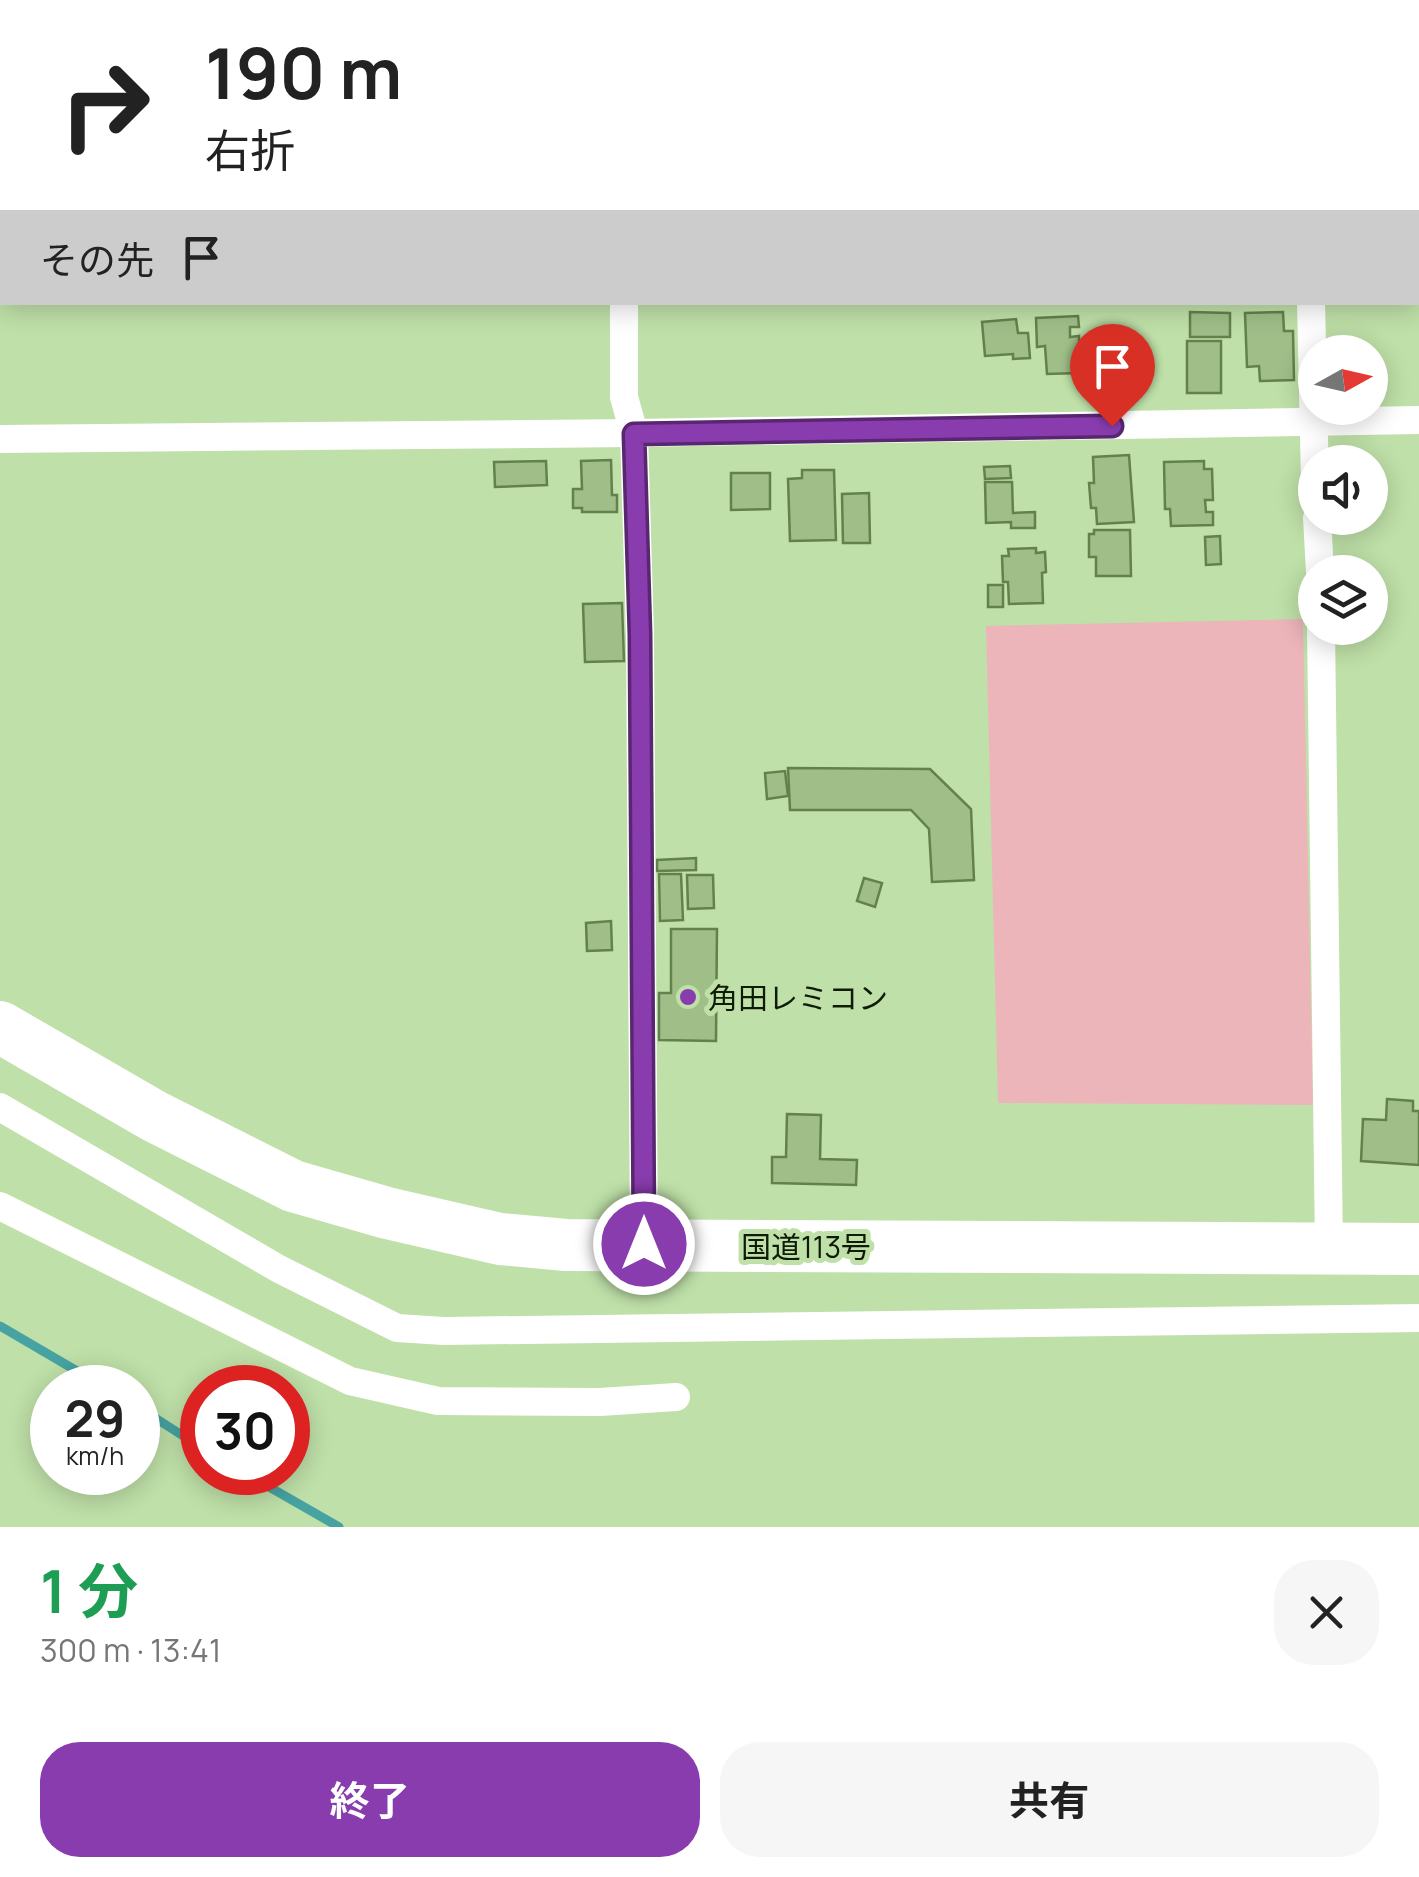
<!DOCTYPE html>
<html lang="ja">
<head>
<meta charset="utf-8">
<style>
  body { margin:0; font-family:Manrope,"Noto Sans JP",sans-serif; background:#f6f6f6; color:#222; height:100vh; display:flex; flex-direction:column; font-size:38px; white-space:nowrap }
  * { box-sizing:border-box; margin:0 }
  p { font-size:32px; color:#767676 }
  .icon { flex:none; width:55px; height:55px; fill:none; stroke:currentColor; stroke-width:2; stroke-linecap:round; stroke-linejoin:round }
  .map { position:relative; height:1527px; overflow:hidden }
  .details { display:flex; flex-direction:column; background:#fff; flex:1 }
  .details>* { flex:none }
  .top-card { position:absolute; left:0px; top:0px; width:1420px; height:305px; box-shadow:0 5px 25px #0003; background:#fff; color:#222; overflow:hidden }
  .needle { width:65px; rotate:82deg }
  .tools { position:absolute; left:1298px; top:335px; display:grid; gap:20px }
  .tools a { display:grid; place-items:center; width:90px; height:90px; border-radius:50%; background:#fff; box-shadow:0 5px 25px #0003; font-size:50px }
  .speed { position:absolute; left:30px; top:1365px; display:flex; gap:20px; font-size:50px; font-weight:700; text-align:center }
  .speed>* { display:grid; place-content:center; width:130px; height:130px; border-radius:50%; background:#fff; box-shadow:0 5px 25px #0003; line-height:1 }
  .speed small { font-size:25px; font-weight:400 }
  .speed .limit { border:15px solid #d22; background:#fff; color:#111 }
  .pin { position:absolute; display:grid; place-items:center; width:85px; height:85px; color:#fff; margin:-102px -42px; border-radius:50% 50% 50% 0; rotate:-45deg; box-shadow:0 0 10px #0007 }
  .pin .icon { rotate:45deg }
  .me { position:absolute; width:110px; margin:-55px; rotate:0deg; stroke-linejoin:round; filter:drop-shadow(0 0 8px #0008) }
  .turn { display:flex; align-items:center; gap:35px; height:210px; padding:0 40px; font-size:45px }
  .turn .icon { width:130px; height:130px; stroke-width:2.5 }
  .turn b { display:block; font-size:70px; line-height:85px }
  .then { display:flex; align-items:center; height:95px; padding:0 40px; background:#0003; gap:20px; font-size:38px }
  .round { display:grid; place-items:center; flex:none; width:105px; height:105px; border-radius:40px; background:#f6f6f6 }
  .overview { display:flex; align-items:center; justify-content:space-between; height:170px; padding:0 40px }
  h1 { font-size:60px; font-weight:700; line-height:75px; color:#1e9e55 }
  .button { display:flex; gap:20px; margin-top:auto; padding:20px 40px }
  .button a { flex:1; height:115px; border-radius:40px; background:#883cad; color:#fff; font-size:40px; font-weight:700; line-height:115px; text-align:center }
  .button a+a { background:#f6f6f6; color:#222 }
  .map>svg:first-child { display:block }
  .green { fill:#ecb5ba }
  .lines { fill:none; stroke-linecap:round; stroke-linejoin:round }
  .stream { stroke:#46a3a1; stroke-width:9 }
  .building { fill:#9fbe88; stroke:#64814d; stroke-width:2.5 }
  .street { stroke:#fff; stroke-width:28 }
  .highway { stroke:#fff; stroke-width:52 }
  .route-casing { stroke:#582770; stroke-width:25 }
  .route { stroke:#883cad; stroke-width:18 }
  .poi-dot { fill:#883cad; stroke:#bfe0a8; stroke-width:4 }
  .labels { text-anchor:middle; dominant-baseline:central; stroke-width:10; stroke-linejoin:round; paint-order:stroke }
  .poi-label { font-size:30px; fill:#101b07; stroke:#bfe0a8; text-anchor:start }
  .street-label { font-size:30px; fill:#101b07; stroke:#bfe0a8 }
</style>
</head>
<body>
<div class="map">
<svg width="1419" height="1527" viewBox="0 0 1419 1527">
  <rect width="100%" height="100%" fill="#bfe0a8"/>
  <!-- green -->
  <path class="green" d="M1303,619L1313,1105L998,1103L986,626Z"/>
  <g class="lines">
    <!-- stream -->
    <g class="stream">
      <path d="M0,1326L106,1388"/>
      <path d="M138,1407L202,1448"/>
      <path d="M243,1472L339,1527"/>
    </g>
  </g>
  <!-- building -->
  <g class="building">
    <rect x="0" y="30" width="2" height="58"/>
    <path d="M1190,312L1230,313V337H1190Z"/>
    <path d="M1283,312L1284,331H1293L1294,380L1260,381L1259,366L1247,367L1245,313Z"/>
    <path d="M1078,316L1079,327H1070V337L1079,336L1080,373L1047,374L1045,346L1037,347L1036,318Z"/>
    <path d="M1016,319L1018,333H1028L1030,358L1013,359V354L985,356L982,322Z"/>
    <rect x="1187" y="341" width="34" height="52"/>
    <path d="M1129,455L1134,522L1097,524L1096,508H1091L1089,483H1094L1093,457Z"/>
    <path d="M611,460L612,495H617V512H582V508H573V489H582L581,461Z"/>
    <path d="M546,461L547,485L495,487L494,462Z"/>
    <path d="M1204,461V469H1212L1213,500H1205L1206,512H1213V525L1171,526L1170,509H1165L1164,462Z"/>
    <path d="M1010,466L1011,478L985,479L984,467Z"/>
    <path d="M802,470H834L836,540L790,541L788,479L802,478Z"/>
    <path d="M731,473H770V509L731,510Z"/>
    <path d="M985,482H1012L1013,513L1035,512V528H1011V522L986,523Z"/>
    <path d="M869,493L870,543H843L842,494Z"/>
    <path d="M1094,530H1130L1131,576H1096V557H1089V534H1094Z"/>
    <path d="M1220,536L1221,564L1206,565L1205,537Z"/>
    <path d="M1036,548V553L1045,552L1046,572L1042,573L1043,603L1009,604L1008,582H1003L1002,556H1009L1008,549Z"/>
    <rect x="988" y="585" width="15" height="22"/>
    <path d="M622,603L624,661L585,662L583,604Z"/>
    <path d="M788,768L930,769L971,809L974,880L932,882L929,829L911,810H790Z"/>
    <path d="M785,771L788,796L767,799L765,773Z"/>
    <path d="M696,858V870L657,871V860Z"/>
    <path d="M659,874H681L683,920L660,921Z"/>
    <path d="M687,875H713L714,908L688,909Z"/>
    <path d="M864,878L882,883L875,907L857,901Z"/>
    <path d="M611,921L612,950L587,951L586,923Z"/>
    <path d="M671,929H717L716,1041L659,1040V993H671Z"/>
    <path d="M1387,1099L1413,1101V1111H1419V1165L1361,1161L1363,1119L1386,1120Z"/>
    <path d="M787,1114L821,1115L820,1159L857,1160L856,1185L772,1183V1157H786Z"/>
  </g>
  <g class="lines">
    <!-- street -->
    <g class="street">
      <path d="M624,2V0"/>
      <path d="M624,302V397L634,433L640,635L644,1245"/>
      <path d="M1311,302L1315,482"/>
      <path d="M0,439L634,433L1419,420"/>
      <path d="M1317,518L1320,572"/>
      <path d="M1321,628L1329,1250"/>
      <path d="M0,1107L279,1269L397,1328L444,1331L1419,1318"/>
      <path d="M0,1206L350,1381L438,1401L600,1402L676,1397"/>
    </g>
    <!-- highway -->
    <path class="highway" d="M0,1027L154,1116L293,1186L387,1213L500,1239L566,1245L1419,1249"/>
  </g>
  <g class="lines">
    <defs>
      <path id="route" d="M644,1244L640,635L634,434L1112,426"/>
    </defs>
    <!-- route casing -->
    <use href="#route" class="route-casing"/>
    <!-- route -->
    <use href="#route" class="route"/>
  </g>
  <!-- markers -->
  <circle class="poi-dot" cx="688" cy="997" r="10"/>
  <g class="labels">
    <!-- poi labels -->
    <g class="poi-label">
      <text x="708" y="997">角田レミコン</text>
    </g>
    <!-- street labels -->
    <g class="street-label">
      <text x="806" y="1246">国道113号</text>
    </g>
  </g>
</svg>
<div class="tools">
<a><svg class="needle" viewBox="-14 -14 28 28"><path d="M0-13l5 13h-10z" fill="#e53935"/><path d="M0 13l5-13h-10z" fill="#767676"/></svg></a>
<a><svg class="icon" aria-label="sound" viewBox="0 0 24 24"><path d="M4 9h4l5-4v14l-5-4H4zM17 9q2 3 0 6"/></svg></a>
<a><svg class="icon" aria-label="layers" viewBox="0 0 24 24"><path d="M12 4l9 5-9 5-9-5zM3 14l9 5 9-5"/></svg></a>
</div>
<div class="speed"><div>29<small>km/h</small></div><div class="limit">30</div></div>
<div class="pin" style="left:1112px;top:426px;background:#d93025"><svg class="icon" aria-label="arrive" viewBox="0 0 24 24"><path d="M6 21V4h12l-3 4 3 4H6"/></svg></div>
<svg class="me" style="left:644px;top:1244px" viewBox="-20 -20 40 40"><circle r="17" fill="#883cad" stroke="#fff" stroke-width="3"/><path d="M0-11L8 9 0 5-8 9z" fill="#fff"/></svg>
<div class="top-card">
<div class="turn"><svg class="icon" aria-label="right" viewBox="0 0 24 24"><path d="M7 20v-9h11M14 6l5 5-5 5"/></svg><div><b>190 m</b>右折</div></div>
<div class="then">その先<svg class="icon" aria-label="arrive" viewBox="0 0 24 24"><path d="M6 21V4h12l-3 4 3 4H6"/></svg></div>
</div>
</div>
<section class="details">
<div class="overview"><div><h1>1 分</h1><p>300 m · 13:41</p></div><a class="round"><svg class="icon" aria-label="close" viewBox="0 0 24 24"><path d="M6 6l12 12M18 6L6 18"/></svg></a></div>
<div class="button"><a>終了</a><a>共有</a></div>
</section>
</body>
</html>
